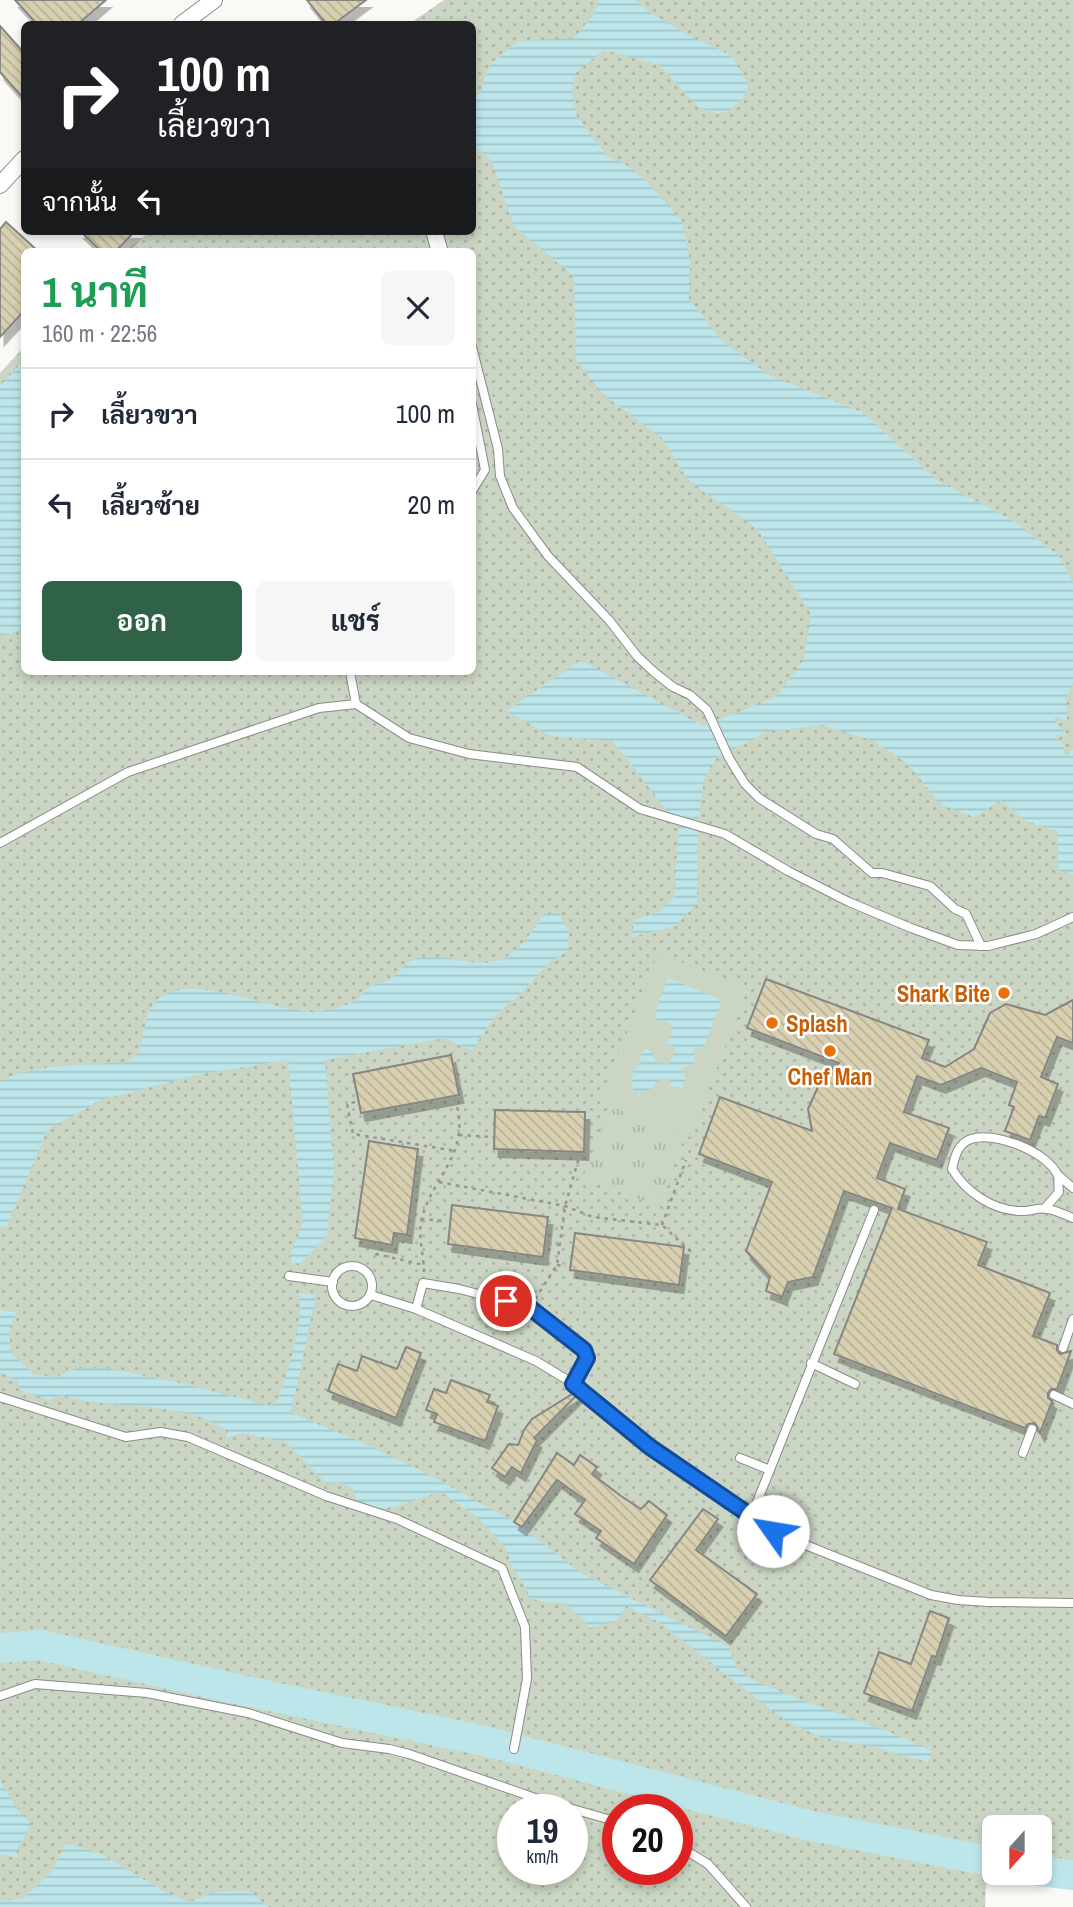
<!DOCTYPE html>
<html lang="th">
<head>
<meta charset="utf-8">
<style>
  body { margin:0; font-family:"Archivo Narrow",Sarabun,sans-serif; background:#f6f6f7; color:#1f2937; height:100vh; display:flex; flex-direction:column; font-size:26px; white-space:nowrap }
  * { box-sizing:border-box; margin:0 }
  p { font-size:23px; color:#747a83 }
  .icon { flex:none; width:38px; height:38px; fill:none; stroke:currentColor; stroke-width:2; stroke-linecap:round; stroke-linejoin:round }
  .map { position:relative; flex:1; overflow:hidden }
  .details { position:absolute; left:21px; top:248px; width:455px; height:427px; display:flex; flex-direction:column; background:#fff; border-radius:10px; box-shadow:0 4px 10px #0003 }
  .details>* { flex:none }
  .guide { position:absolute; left:21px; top:21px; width:455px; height:214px; border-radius:10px; box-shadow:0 4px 10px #0003; background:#202124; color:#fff; overflow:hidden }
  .needle { width:46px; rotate:201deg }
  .controls { position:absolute; left:982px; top:1815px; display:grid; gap:14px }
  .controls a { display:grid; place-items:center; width:70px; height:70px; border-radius:10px; background:#fff; box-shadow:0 4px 10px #0003; font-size:35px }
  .speed { position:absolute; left:497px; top:1794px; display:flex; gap:14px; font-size:35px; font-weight:700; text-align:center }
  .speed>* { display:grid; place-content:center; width:91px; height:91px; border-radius:50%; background:#fff; box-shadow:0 4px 10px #0003; line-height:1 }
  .speed small { font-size:18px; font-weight:400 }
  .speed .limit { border:10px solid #d22; background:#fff; color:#111 }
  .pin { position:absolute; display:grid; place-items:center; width:60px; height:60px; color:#fff; margin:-30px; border:4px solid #fff; border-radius:50%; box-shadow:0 2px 7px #0007 }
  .me { position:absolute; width:77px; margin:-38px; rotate:302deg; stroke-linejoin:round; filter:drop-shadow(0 0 5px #0008) }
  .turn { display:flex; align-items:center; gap:24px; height:147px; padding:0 21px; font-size:32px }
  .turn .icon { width:91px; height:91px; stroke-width:2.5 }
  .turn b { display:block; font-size:49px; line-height:60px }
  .then { display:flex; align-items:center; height:66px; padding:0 21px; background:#0003; gap:14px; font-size:26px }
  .round { display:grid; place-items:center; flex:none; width:74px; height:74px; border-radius:10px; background:#f6f6f7 }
  .overview { display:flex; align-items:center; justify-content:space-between; height:119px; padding:0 21px }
  h1 { font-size:42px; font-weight:700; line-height:52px; color:#1e9e55 }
  .button { display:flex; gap:14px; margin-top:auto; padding:14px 21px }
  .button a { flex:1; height:80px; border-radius:10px; background:#2f6246; color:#fff; font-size:28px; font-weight:700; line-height:80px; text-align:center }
  .button a+a { background:#f6f6f7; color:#1f2937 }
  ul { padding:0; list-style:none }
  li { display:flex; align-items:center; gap:21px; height:91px; padding:0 21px; border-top:2px solid #e0e1e3 }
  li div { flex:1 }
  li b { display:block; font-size:26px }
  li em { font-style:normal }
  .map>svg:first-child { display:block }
  .grass { fill:url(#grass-dots); fill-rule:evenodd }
  .park { fill:url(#park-tufts) }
  .garden { fill:#cad5c3 }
  .water { fill:url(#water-rules) }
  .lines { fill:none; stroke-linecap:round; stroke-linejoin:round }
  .river { stroke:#bde6eb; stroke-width:30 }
  .building { fill:url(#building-back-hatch); stroke:#878682; stroke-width:2; filter:url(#shadow) }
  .lane-casing { stroke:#8b8b87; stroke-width:10 }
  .street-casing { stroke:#8b8b87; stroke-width:18 }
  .path { stroke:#969592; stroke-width:2.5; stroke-dasharray:3.5 5; stroke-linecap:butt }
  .lane { stroke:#fff; stroke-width:8 }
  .street { stroke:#fff; stroke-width:16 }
  .route-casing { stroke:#114b97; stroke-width:18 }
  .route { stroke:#1a73e8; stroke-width:12 }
  .food-dot { fill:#e8710a; stroke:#fff; stroke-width:2.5 }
  .labels { text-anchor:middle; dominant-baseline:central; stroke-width:5; stroke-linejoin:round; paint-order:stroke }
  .food-label { font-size:23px; font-weight:bold; fill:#c56008; stroke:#fff; text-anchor:end }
</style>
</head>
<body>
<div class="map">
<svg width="1073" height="1907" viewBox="0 0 1073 1907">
  <defs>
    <pattern id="grass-dots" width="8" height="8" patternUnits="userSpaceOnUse" patternTransform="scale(1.75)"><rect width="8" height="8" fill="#cad5c3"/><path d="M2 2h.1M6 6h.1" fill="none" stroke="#acb6a6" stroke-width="1.8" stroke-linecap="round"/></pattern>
    <pattern id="park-tufts" width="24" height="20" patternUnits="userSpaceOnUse" patternTransform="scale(1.75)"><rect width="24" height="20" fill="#cad5c3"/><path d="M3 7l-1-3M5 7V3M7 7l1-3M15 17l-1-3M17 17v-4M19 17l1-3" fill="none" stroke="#acb6a6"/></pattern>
    <pattern id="water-rules" width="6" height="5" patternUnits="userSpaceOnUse" patternTransform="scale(1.75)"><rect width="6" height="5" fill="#bde6eb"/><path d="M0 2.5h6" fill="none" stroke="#a1c4c8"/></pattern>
    <pattern id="building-back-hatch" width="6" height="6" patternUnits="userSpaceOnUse" patternTransform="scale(1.75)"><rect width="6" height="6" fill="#d8d0b0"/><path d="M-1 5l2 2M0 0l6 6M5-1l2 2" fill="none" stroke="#b8b296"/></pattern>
    <filter id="shadow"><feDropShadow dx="4.5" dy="8" stdDeviation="0" flood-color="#0004"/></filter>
  </defs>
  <rect width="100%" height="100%" fill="#faf9f5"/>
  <!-- grass -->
  <path class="grass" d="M444,0H1073V1866L986,1885L985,1907H0V373L24,347V672H472V252H125L150,231H472V24H409ZM513,1810H572V1869H513ZM618,1810H677V1869H618ZM994,1827H1040V1872H994Z"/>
  <!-- park -->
  <path class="park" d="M610,1106L685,1135L658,1206L583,1178Z"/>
  <!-- garden -->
  <path class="garden" d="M658,953L748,988L690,1137L600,1102Z"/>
  <!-- water -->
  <g class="water">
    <path d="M599,0H635L652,14L688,35L732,56L748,85C743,102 735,108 719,114L698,107L660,65L604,50L576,72L572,92L577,117L608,157L622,162L646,181L682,221L690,260L689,299L722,341L769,375L864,413L936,480L1014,521L1060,557L1073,583V682L1066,698L1068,715L1066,720L1056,717L1054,720L1067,736L1057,734L1055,736L1064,745V753L1068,756L1070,751L1073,750V874L1058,870V832L1026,821L1001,800L974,817L941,805L909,765L874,741L822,725L766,732L716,758L704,779L698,823L697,903L675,926L632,937L634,920L659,912L674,897L679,826L613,741L551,736L506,711L581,660L703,726L776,697L804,659L811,614L758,530L688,480L662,438L604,395L576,360L574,277L514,226L492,161L473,144V96L480,93L490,65L518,41L575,38L594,13Z"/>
    <path d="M24,360V626L15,632L0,636V386Z"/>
    <path d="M559,912L569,934L568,950L550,962L517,997L499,1011L472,1050L444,1038L325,1060L334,1172L327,1236L300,1264L292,1263L290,1256L303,1223L288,1060L196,1075L101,1100L47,1130L7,1226L0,1227V1081L20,1073L49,1067L126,1062L139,1053C143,1037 146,1008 159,998C197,971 273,1013 316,1012C326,1011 348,1006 356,1000C361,997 363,992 368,988C375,983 385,983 392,978C400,972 407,961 417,958C447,950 475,973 506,957C523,948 533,929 544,914Z"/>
    <path d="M668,978L722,1000L704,1047L693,1049L695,1057L692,1066L688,1065L682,1070L686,1079L682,1088L671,1086V1081L661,1078C651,1087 650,1095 634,1090L631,1085L634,1070L640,1065L641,1052L646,1049L651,1051L655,1061L668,1064L675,1052L674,1046L667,1043L672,1030L670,1023L657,1021L655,1012Z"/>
    <path d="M299,1293L316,1295L291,1413L366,1444L418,1469L517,1523L581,1573L729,1647L737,1669L751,1679L806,1702L885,1730L932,1751L928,1762L871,1746L822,1738L783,1719L659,1622L626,1606L617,1620L591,1628L565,1603L544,1602L529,1598L527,1589L512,1567L506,1548L477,1517L441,1492C422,1496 377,1519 360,1503C356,1500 354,1492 352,1488L337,1482L327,1484L286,1442L242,1433L226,1438L228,1431C181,1398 114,1412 61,1395L49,1400L19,1390V1382L0,1372V1310L17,1312L9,1331L11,1353L33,1374L56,1377L77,1368H106L185,1384L271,1406L278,1400C289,1365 303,1329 299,1293Z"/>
    <path d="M0,1781L16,1807L31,1824L16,1851L19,1858L0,1854Z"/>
    <path d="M66,1843L101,1854L165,1892L189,1902L215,1892L249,1891L268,1907H0V1901L23,1899L52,1871Z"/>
  </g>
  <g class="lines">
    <!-- river -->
    <g class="river">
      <path d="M0,1648L40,1645L241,1690L485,1741L807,1825L994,1862"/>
      <path d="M1040,1871L1073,1875"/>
    </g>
  </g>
  <!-- building -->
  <g class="building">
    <path d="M15,0H106L78,24H37Z"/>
    <path d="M307,0H366L334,24H326Z"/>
    <path d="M0,26L24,53V99L0,72Z"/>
    <path d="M6,222L39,252H24V311L0,337V229Z"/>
    <path d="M80,231H135L115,252H102Z"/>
    <path d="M766,979L929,1040L922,1058L945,1067L974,1049L990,1013L1006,1004L1045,1015L1073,1000V1043L1057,1037L1041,1077L1058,1084L1045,1118L1039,1116L1030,1140L1005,1131L1014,1107L1009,1105L1017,1082L981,1068L941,1085L917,1076L904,1112L949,1128L937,1160L890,1143L877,1178L905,1189L898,1209L987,1242L978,1265L1050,1293L1033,1336L1057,1345V1350L1060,1354L1071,1351L1057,1389H1051L1048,1393V1398L1052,1401L1040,1433L1035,1423L1028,1424L1025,1428L834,1354L892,1208L844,1191L813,1277L788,1282L782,1297L766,1291L770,1277L746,1251L772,1182L699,1154L720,1097L812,1131L808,1109L823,1076L839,1063L747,1028Z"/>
    <path d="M451,1055L459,1095L361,1113L353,1074Z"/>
    <path d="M495,1110L585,1112L584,1152L494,1149Z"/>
    <path d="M369,1141L418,1149L407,1235L394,1233L392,1245L355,1238Z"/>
    <path d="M452,1205L548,1217L543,1257L448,1244Z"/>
    <path d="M575,1233L684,1247L679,1285L570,1270Z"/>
    <path d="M406,1347L421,1353L396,1418L328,1391L338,1364L357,1371L362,1356L397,1369Z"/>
    <path d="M451,1380L490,1395L487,1402L498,1406L485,1441L434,1422L437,1414L426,1410L434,1389L446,1393Z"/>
    <path d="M574,1393L577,1395L534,1438L537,1440L521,1473L512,1467L505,1477L492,1468L509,1444L518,1445L524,1430L532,1419Z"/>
    <path d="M557,1453L574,1465L580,1455L597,1467L592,1474L621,1496L641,1509L649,1501L667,1515L634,1564L596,1538L601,1531L575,1514L585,1500L557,1480L522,1527L514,1522Z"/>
    <path d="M703,1509L718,1519L696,1550L757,1594L726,1636L650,1580Z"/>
    <path d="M930,1611L949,1618L936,1657L932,1656L912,1711L864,1693L879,1652L911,1664Z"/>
  </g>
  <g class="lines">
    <defs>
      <g id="lane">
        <path d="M430,231L436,252"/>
        <path d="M438,231L444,252"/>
        <path d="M472,347L498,449L500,476L513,508L548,556L609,620L637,656L654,672L673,687L690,695L707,710L729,758L745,784L759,798L816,834L833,839L872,873H882L930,886L955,909L966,914L981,946"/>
        <path d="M472,404L485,470L472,491"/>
        <path d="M350,672L356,704"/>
        <path d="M0,843L128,772L319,708L356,704L409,738L469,754L577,767L640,809L725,834L788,871L849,902L911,928L958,945L988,946L1036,934L1073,917"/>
        <path d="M1058,1175L1073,1188"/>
        <path d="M1045,1208L1059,1192C1058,1188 1059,1180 1058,1176C1049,1152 994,1131 971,1139C957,1144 955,1157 952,1169C966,1192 992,1210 1020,1211C1029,1212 1038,1207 1047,1209C1056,1210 1065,1215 1073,1218"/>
        <circle cx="352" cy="1286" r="20"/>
        <path d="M289,1276L333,1282"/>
        <path d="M371,1295L416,1309L536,1361L574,1384L650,1446L717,1494L783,1536L931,1595L958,1600L988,1602L1073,1603"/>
        <path d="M416,1309L423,1283L459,1289L529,1307L584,1350L587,1358L574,1384"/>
        <path d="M1063,1348L1073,1319"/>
        <path d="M811,1363L855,1384"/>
        <path d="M1054,1395L1073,1404"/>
        <path d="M0,1397L126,1437L161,1432L188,1437L326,1496L397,1519L502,1568L525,1627L527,1679L514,1749"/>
        <path d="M1023,1453L1032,1429"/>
        <path d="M740,1458L770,1470"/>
        <path d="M751,1517L874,1210"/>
        <path d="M0,1696L35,1684L147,1693L248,1713L342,1743L389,1749L409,1754L538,1799L618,1822"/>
        <path d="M677,1845L708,1864L746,1907"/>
      </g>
      <g id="street">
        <path d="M182,24L214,0"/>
        <path d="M0,185L24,159"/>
      </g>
    </defs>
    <!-- lane casing -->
    <use href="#lane" class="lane-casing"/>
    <!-- street casing -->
    <use href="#street" class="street-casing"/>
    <!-- path -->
    <g class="path">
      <path d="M355,1102L347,1104L353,1134L456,1151"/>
      <path d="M459,1135L491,1137"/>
      <path d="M439,1182L565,1206L593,1217L662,1225L690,1251L683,1271"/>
      <path d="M421,1219L445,1221"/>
      <path d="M662,1225L686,1160"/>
      <path d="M548,1244L560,1245"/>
      <path d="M377,1245L376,1254L424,1265"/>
      <path d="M557,1265L566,1266"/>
      <path d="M424,1272C424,1255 417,1234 422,1217C435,1173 472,1152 455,1099"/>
      <path d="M535,1299L557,1265L565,1206L580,1154"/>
    </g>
    <!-- lane -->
    <use href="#lane" class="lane"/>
    <!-- street -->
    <use href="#street" class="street"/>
  </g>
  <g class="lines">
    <defs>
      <path id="route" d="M506,1301L529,1307L584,1350L587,1358L573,1384L650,1447L773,1531"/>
    </defs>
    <!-- route casing -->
    <use href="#route" class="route-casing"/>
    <!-- route -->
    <use href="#route" class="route"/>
  </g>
  <!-- markers -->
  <g class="food-dot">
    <circle cx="1004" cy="993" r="7"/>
    <circle cx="772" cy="1023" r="7"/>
    <circle cx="830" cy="1051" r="7"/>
  </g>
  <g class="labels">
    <!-- food labels -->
    <g class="food-label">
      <text x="990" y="993">Shark Bite</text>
      <text x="786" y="1023" text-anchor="start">Splash</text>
      <text x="830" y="1076" text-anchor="middle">Chef Man</text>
    </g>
  </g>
</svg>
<div class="controls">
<a><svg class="needle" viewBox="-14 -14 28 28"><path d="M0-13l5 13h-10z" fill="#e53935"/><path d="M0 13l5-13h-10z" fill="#747a83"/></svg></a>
</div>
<div class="speed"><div>19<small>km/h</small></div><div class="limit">20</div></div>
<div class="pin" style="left:506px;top:1301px;background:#d93025"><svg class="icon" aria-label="arrive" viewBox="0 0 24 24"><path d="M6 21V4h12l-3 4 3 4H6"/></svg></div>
<svg class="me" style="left:773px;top:1531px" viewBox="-20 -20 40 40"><circle r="19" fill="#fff"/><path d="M0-13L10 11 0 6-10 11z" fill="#1a73e8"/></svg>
<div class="guide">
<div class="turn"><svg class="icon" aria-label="right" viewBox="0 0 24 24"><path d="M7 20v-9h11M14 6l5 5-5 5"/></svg><div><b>100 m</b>เลี้ยวขวา</div></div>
<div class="then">จากนั้น<svg class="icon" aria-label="left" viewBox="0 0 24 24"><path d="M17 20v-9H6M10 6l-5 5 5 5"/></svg></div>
</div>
<section class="details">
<div class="overview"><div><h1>1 นาที</h1><p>160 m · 22:56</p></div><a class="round"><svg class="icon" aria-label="close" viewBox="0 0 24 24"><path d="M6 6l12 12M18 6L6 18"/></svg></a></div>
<ul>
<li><svg class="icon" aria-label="right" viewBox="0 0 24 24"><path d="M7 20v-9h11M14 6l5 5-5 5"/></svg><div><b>เลี้ยวขวา</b></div><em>100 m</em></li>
<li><svg class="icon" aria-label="left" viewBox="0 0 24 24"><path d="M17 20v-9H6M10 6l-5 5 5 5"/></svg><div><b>เลี้ยวซ้าย</b></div><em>20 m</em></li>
</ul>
<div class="button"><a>ออก</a><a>แชร์</a></div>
</section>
</div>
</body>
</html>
